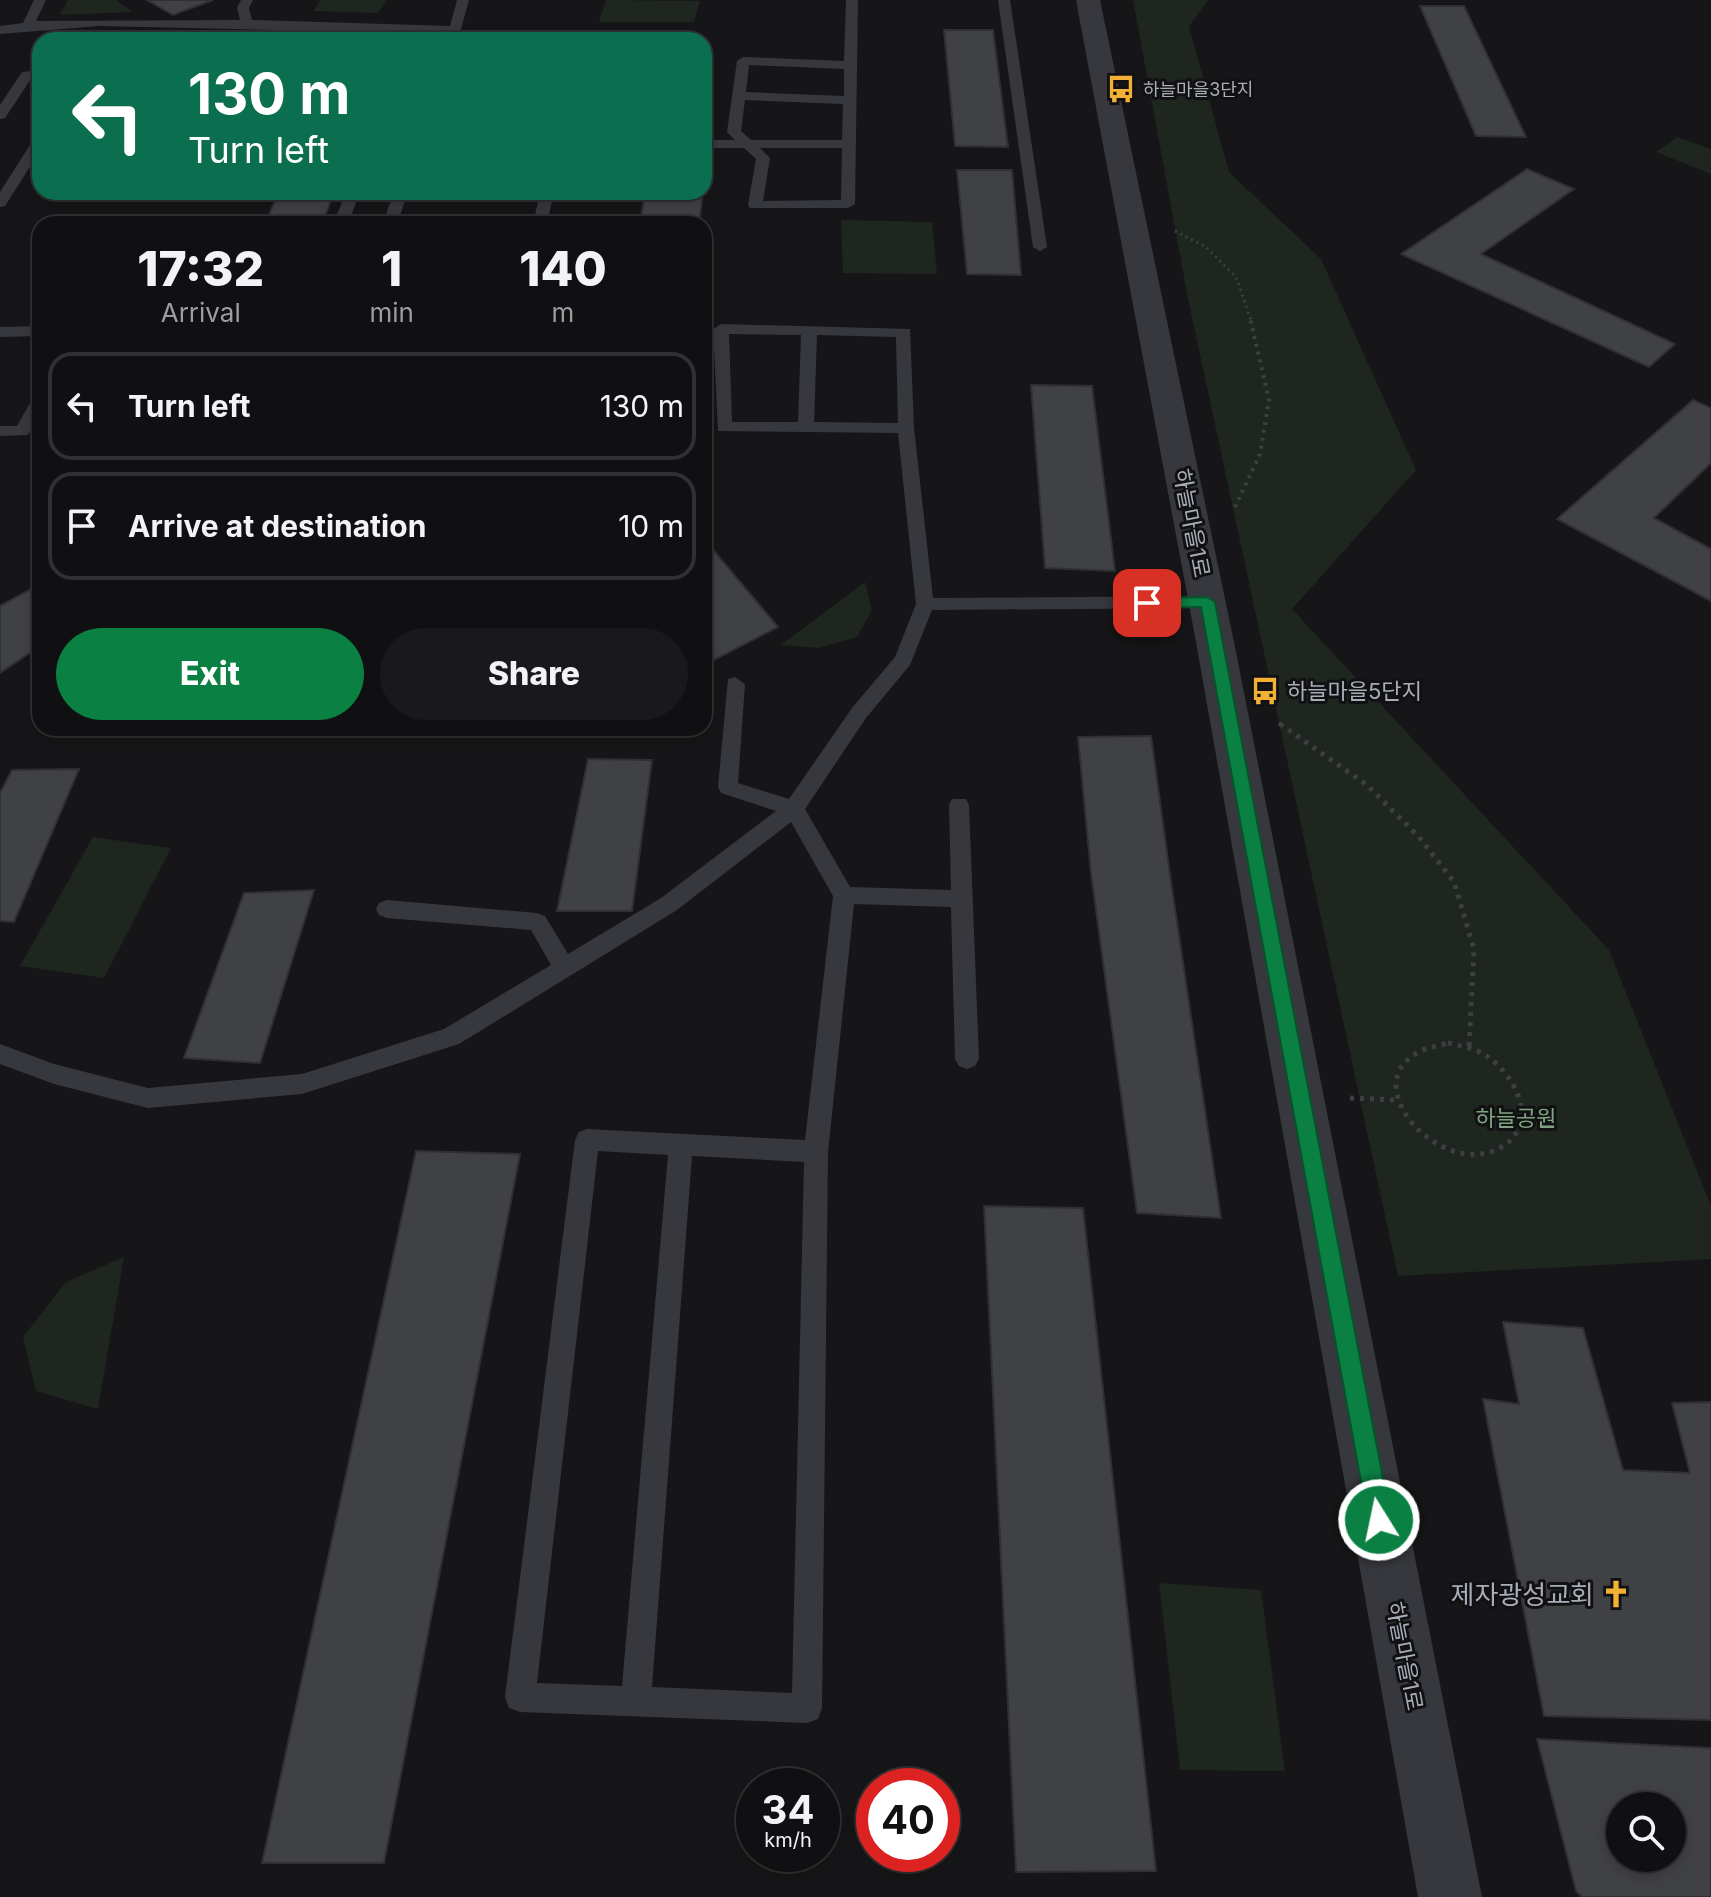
<!DOCTYPE html>
<html lang="en">
<head>
<meta charset="utf-8">
<style>
  body { margin:0; font-family:Inter,"Noto Sans KR",sans-serif; background:#19191b; color:#f1f3f6; height:100vh; display:flex; flex-direction:column; font-size:30px; white-space:nowrap }
  * { box-sizing:border-box; margin:0 }
  p { font-size:26px; color:#9c9d9f }
  .icon { flex:none; width:44px; height:44px; fill:none; stroke:currentColor; stroke-width:2; stroke-linecap:round; stroke-linejoin:round }
  .map { position:relative; flex:1; overflow:hidden }
  .side { position:absolute; left:32px; top:216px; width:680px; height:520px; display:flex; flex-direction:column; background:#101012; border-radius:24px; box-shadow:0 4px 12px #0003,0 0 0 2px #303032 }
  .side>* { flex:none }
  .hud { position:absolute; left:32px; top:32px; width:680px; height:168px; border-radius:24px; box-shadow:0 4px 12px #0003,0 0 0 2px #303032; background:#0b6e4f; color:#fff; overflow:hidden }
  .tools { position:absolute; left:1606px; top:1792px; display:grid; gap:16px }
  .tools a { display:grid; place-items:center; width:80px; height:80px; border-radius:50%; background:#101012; box-shadow:0 4px 12px #0003,0 0 0 2px #303032; font-size:40px }
  .speed { position:absolute; left:736px; top:1768px; display:flex; gap:16px; font-size:40px; font-weight:700; text-align:center }
  .speed>* { display:grid; place-content:center; width:104px; height:104px; border-radius:50%; background:#101012; box-shadow:0 4px 12px #0003,0 0 0 2px #303032; line-height:1 }
  .speed small { font-size:20px; font-weight:400 }
  .speed .limit { border:12px solid #d22; background:#fff; color:#111 }
  .pin { position:absolute; display:grid; place-items:center; width:68px; height:68px; color:#fff; margin:-34px; border-radius:16px; box-shadow:0 4px 12px #0006 }
  .me { position:absolute; width:88px; margin:-44px; rotate:350deg; stroke-linejoin:round; filter:drop-shadow(0 0 6px #0008) }
  .turn { display:flex; align-items:center; gap:28px; height:168px; padding:0 24px; font-size:36px }
  .turn .icon { width:104px; height:104px; stroke-width:2.5 }
  .turn b { display:block; font-size:56px; line-height:68px }
  .eta { display:flex; justify-content:space-evenly; align-items:center; height:136px; text-align:center }
  .eta b { font-size:48px; font-weight:800; line-height:56px }
  .cta { display:flex; gap:16px; margin-top:auto; padding:16px 24px }
  .cta a { flex:1; height:92px; border-radius:48px; background:#0b8043; color:#fff; font-size:32px; font-weight:800; line-height:92px; text-align:center }
  .cta a+a { background:#19191b; color:#f1f3f6 }
  ul { padding:0; list-style:none }
  li { display:flex; align-items:center; gap:24px; height:108px; margin:0 16px 12px; padding:0 8px; border:4px solid #303032; border-radius:24px }
  li div { flex:1 }
  li b { display:block; font-size:30px }
  li em { font-style:normal }
  .map>svg:first-child { display:block }
  .green { fill:#1e261f }
  .building { fill:#404145; stroke:#303034; stroke-width:2; fill-rule:evenodd }
  .lines { fill:none; stroke-linecap:round; stroke-linejoin:round }
  .path-far2 { stroke:#3d3f44; stroke-width:3; stroke-dasharray:2 4; stroke-linecap:butt }
  .path-far1 { stroke:#3d3f44; stroke-width:4; stroke-dasharray:3 5; stroke-linecap:butt }
  .path { stroke:#3d3f44; stroke-width:5; stroke-dasharray:4 6; stroke-linecap:butt }
  .service { fill:#37383d; fill-rule:evenodd }
  .tertiary { fill:#37383d; fill-rule:evenodd }
  .route { fill:#0b8043; stroke:#07532c; stroke-width:2 }
  .labels { text-anchor:middle; dominant-baseline:central; stroke-width:6; stroke-linejoin:round; paint-order:stroke }
  .far-poi-label { font-size:18px; fill:#a8adb8; stroke:#111113; text-anchor:start }
  .street-label { font-size:22px; fill:#a8adb8; stroke:#111113 }
  .poi-label { font-size:22px; fill:#a8adb8; stroke:#111113; text-anchor:start }
  .park-label { font-size:22px; fill:#7fa381; stroke:#111113 }
  .near-poi-label { font-size:26px; fill:#a8adb8; stroke:#111113; text-anchor:end }
</style>
</head>
<body>
<div class="map">
<svg width="1711" height="1897" viewBox="0 0 1711 1897">
  <rect width="100%" height="100%" fill="#161618"/>
  <!-- green -->
  <g class="green">
    <path d="M68,0H116L133,12L60,15Z"/>
    <path d="M320,0H386L378,13L314,11Z"/>
    <path d="M606,0L700,1L694,22H599Z"/>
    <path d="M1133,0H1208L1189,26L1229,172L1321,259L1416,470L1292,609L1609,950L1711,1206V1259L1398,1276L1188,299Z"/>
    <path d="M1677,137L1711,149V174L1656,152Z"/>
    <path d="M841,220L932,222L937,274L843,273Z"/>
    <path d="M865,582L872,610L857,637L819,648L781,645Z"/>
    <path d="M93,837L171,848L104,978L20,966Z"/>
    <path d="M124,1257L98,1409L36,1391L23,1337L66,1282Z"/>
    <path d="M1159,1583L1261,1590L1285,1771L1180,1770Z"/>
  </g>
  <!-- building -->
  <g class="building">
    <path d="M147,0H213L173,15Z"/>
    <path d="M1420,6H1464L1526,137L1476,136Z"/>
    <path d="M944,30H993L1008,147L955,146Z"/>
    <path d="M1527,169L1574,189L1481,254L1675,344L1649,367L1401,254Z"/>
    <path d="M957,170H1012L1021,275L967,274Z"/>
    <path d="M279,192H334L322,224H265Z"/>
    <path d="M645,192H703L699,224H640Z"/>
    <path d="M1031,385L1092,386L1115,571L1045,568Z"/>
    <path d="M1693,400L1711,408V463L1654,518L1711,549V601L1557,519Z"/>
    <path d="M704,539L778,627L710,662L704,656Z"/>
    <path d="M40,584V646L0,673V606Z"/>
    <path d="M1151,736L1170,875L1221,1218L1137,1213L1091,873L1078,737Z"/>
    <path d="M588,759L652,760L632,911H557Z"/>
    <path d="M79,769L14,922L0,921V793L12,770Z"/>
    <path d="M314,890L260,1063L184,1058L244,893Z"/>
    <path d="M416,1151L520,1154L384,1863H262Z"/>
    <path d="M984,1206L1083,1208L1156,1871L1016,1872Z"/>
    <path d="M1503,1322L1583,1328L1623,1470L1690,1473L1672,1403L1711,1402V1720L1544,1716L1483,1399L1519,1404Z"/>
    <path d="M1537,1739L1711,1748V1897H1582L1576,1891ZM1620,1806H1672V1858H1620Z"/>
  </g>
  <g class="lines">
    <!-- path-far2 -->
    <path class="path-far2" d="M1175,231L1206,247L1236,277L1251,320"/>
    <!-- path-far1 -->
    <g class="path-far1">
      <path d="M1235,507L1260,454L1269,400L1250,318"/>
      <path d="M1279,723L1283,726"/>
    </g>
    <!-- path -->
    <g class="path">
      <path d="M1280,724L1367,785L1419,837L1454,882L1474,949L1469,1048"/>
      <path d="M1448,1043C1462,1046 1477,1049 1488,1057C1515,1076 1538,1120 1506,1144C1448,1187 1352,1086 1419,1052C1427,1047 1439,1046 1448,1043Z"/>
      <path d="M1350,1098L1397,1100"/>
    </g>
    <!-- service -->
    <g class="service">
      <path d="M34,0H46L36,21L240,20L237,8L241,0H253L249,8L252,20L450,26L457,0H469L458,40H446L448,34L99,26L0,34V26L23,23Z"/>
      <path d="M846,0H858L855,204L848,208H750L748,205L756,159L744,148H704V140H735L727,132L737,61L743,57L844,61ZM749,65L844,69V96L746,92ZM745,100L843,104L842,140H751L741,131ZM760,148H842L841,200L763,201L770,158Z"/>
      <path d="M998,0H1010L1047,247L1040,251L1033,247Z"/>
      <path d="M40,70V78L31,79L5,118L0,119V105L22,72Z"/>
      <path d="M40,136V151L5,206L0,207V192L35,137Z"/>
      <path d="M346,192H360L351,216L385,217L394,192H408L397,224H341L335,220Z"/>
      <path d="M540,192H554L547,224H533Z"/>
      <path d="M721,324L910,329L914,428L933,598L1207,596L1216,602L1207,608L932,610L910,665L866,718L805,809L850,887L951,890L949,805L952,799H966L969,805L979,1059L975,1066L967,1069L959,1066L955,1059L951,907L854,904L828,1152L822,1708L818,1719L807,1723L520,1712L509,1708L505,1697L575,1140L579,1132L587,1129L805,1140L833,896L791,822L677,910L459,1044L302,1094L148,1108L54,1084L0,1064V1044L54,1064L148,1088L302,1074L444,1029L551,965L531,930L387,918L379,915L376,909L379,903L387,900L537,913L545,916L568,954L661,898L776,811L721,793L718,787L728,679L735,677L745,684L738,783L789,799L852,708L895,657L916,604L898,433L718,431L713,329ZM729,334L801,335L798,422H732ZM817,335L896,337L898,423L814,422ZM598,1151L668,1155L622,1686L537,1683ZM692,1156L804,1162L792,1693L652,1687Z"/>
      <path d="M40,326V336L0,337V327Z"/>
      <path d="M40,395V414L28,435L0,436V426H17L34,396Z"/>
    </g>
    <!-- tertiary -->
    <path class="tertiary" d="M1076,0H1100L1234,642L1482,1897H1418L1196,642Z"/>
  </g>
  <!-- route -->
  <path class="route" d="M1207,597L1215,602L1391,1520L1388,1529L1379,1532L1371,1529L1368,1520L1201,607L1147,608L1139,603L1147,598Z"/>
  <!-- icons -->
  <defs>
    <symbol id="bus-bare" viewBox="-9 -9 18 18"><path d="M-5-6H5V4H4V6H2V4H-2V6H-4V4H-5ZM-3.5-4V0h7V-4ZM-3.5 1.2v1.5H-2V1.2ZM2 1.2v1.5H3.5V1.2Z" fill="#f2b134" stroke="#111113" stroke-width="2.5" paint-order="stroke"/></symbol>
    <symbol id="church-bare" viewBox="-9 -9 18 18"><path d="M-1.2-6h2.4v3.5h3.3v2.4h-3.3V6h-2.4V-.1h-3.3v-2.4h3.3Z" fill="#f2b134" stroke="#111113" stroke-width="2.5" paint-order="stroke"/></symbol>
  </defs>
  <g fill-rule="evenodd">
    <use href="#bus-bare" x="1101" y="69" width="40" height="40"/>
    <use href="#bus-bare" x="1245" y="671" width="40" height="40"/>
    <use href="#church-bare" x="1596" y="1574" width="40" height="40"/>
  </g>
  <g class="labels">
    <!-- far-poi labels -->
    <g class="far-poi-label">
      <text x="1143" y="89">하늘마을3단지</text>
    </g>
    <!-- street labels -->
    <g class="street-label">
      <text transform="translate(1192 523) rotate(79)">하늘마을1로</text>
      <text transform="translate(1405 1656) rotate(79)">하늘마을1로</text>
    </g>
    <!-- poi labels -->
    <g class="poi-label">
      <text x="1287" y="691">하늘마을5단지</text>
    </g>
    <!-- park labels -->
    <g class="park-label">
      <text x="1516" y="1118">하늘공원</text>
    </g>
    <!-- near-poi labels -->
    <g class="near-poi-label">
      <text x="1594" y="1594">제자광성교회</text>
    </g>
  </g>
</svg>
<div class="tools">
<a><svg class="icon" aria-label="search" viewBox="0 0 24 24"><circle cx="10" cy="10" r="6"/><path d="M15 15l6 6"/></svg></a>
</div>
<div class="speed"><div>34<small>km/h</small></div><div class="limit">40</div></div>
<div class="pin" style="left:1147px;top:603px;background:#d93025"><svg class="icon" aria-label="arrive" viewBox="0 0 24 24"><path d="M6 21V4h12l-3 4 3 4H6"/></svg></div>
<svg class="me" style="left:1379px;top:1520px" viewBox="-20 -20 40 40"><circle r="17" fill="#0b8043" stroke="#fff" stroke-width="3"/><path d="M0-11L8 9 0 5-8 9z" fill="#fff"/></svg>
<div class="hud">
<div class="turn"><svg class="icon" aria-label="left" viewBox="0 0 24 24"><path d="M17 20v-9H6M10 6l-5 5 5 5"/></svg><div><b>130 m</b>Turn left</div></div>
</div>
<section class="side">
<div class="eta">
<div><b>17:32</b><p>Arrival</p></div>
<div><b>1</b><p>min</p></div>
<div><b>140</b><p>m</p></div>
</div>
<ul>
<li><svg class="icon" aria-label="left" viewBox="0 0 24 24"><path d="M17 20v-9H6M10 6l-5 5 5 5"/></svg><div><b>Turn left</b></div><em>130 m</em></li>
<li><svg class="icon" aria-label="arrive" viewBox="0 0 24 24"><path d="M6 21V4h12l-3 4 3 4H6"/></svg><div><b>Arrive at destination</b></div><em>10 m</em></li>
</ul>
<div class="cta"><a>Exit</a><a>Share</a></div>
</section>
</div>
</body>
</html>
